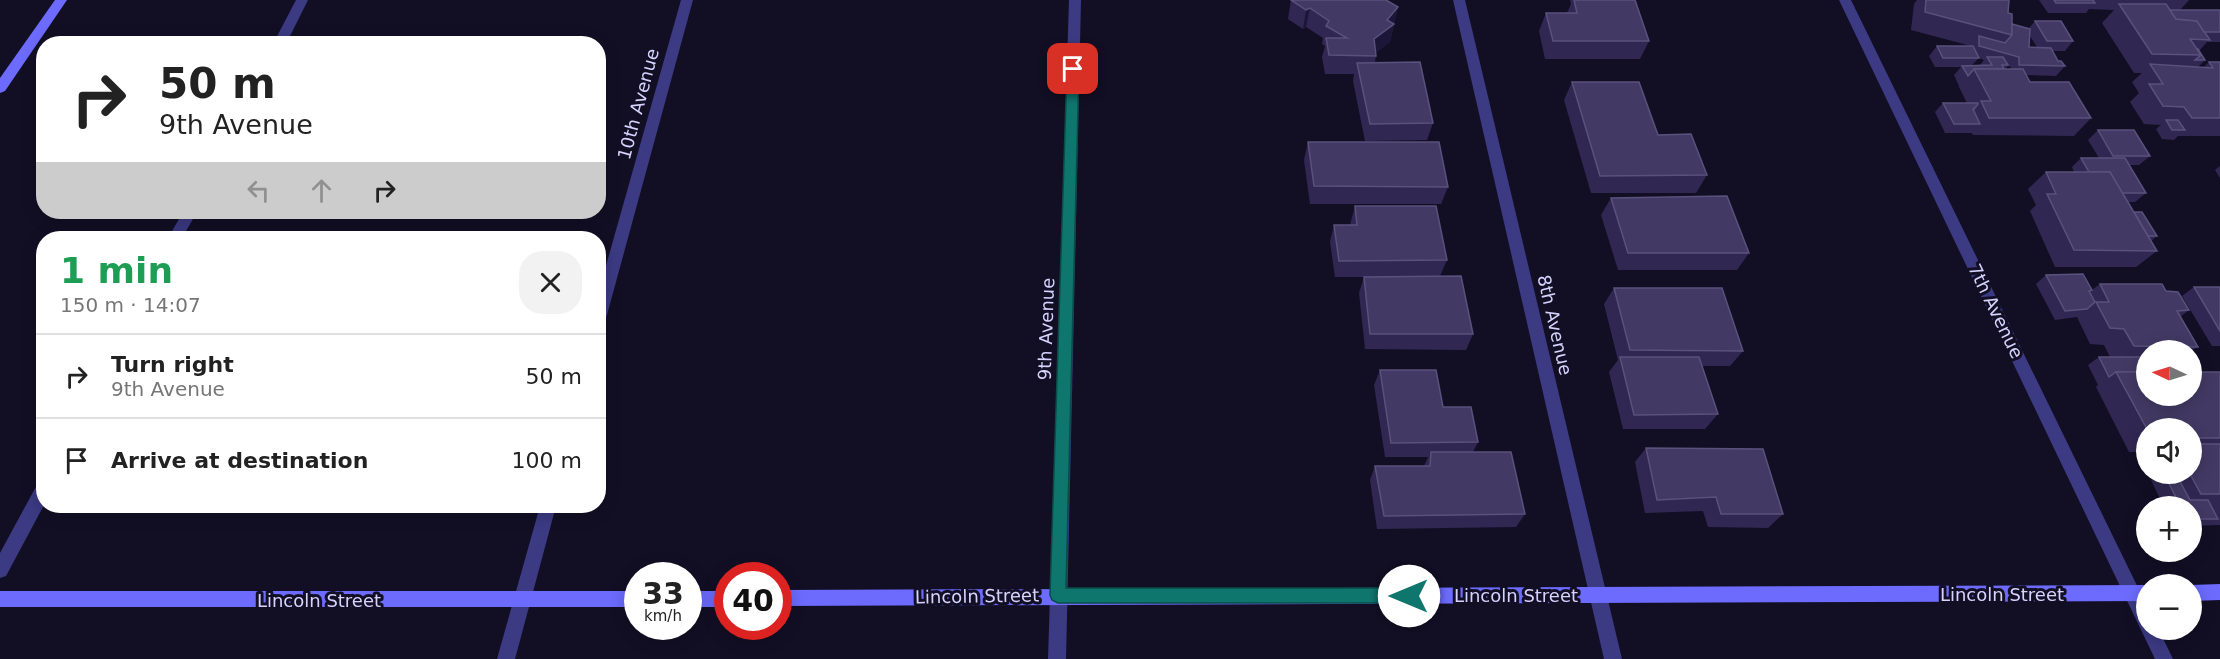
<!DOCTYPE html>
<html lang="en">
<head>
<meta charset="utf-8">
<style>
  body { margin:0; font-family:"DejaVu Sans",sans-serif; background:#f2f2f2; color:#222; height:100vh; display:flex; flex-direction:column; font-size:22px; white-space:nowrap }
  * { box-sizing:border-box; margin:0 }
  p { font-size:20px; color:#767676 }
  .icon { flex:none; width:33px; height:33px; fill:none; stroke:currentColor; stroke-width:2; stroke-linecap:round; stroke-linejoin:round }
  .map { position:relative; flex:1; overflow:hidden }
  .side { position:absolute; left:36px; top:231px; width:570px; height:282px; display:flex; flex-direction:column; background:#fff; border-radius:24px; box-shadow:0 3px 15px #0003 }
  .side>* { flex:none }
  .banner { position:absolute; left:36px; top:36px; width:570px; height:183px; border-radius:24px; box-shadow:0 3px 15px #0003; background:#fff; color:#222; overflow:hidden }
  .needle { width:39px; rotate:274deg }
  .tools { position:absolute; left:2136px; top:340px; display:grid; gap:12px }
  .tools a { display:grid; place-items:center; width:66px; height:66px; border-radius:50%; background:#fff; box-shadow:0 3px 15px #0003; font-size:30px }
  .speed { position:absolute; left:624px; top:562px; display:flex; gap:12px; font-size:30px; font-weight:700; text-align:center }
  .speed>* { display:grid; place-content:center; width:78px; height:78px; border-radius:50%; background:#fff; box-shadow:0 3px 15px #0003; line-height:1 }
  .speed small { font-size:15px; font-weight:400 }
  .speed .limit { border:9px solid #d22; background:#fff; color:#111 }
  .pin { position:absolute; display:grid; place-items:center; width:51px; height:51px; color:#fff; margin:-26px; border-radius:12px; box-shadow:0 3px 9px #0006 }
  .me { position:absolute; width:66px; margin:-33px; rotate:270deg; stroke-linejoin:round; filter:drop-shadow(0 0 4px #0008) }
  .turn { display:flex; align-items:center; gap:21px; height:126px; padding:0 24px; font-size:27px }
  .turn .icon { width:78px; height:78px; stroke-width:2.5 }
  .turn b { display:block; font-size:42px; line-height:51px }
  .lanes { display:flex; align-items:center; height:57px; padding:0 24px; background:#0003; justify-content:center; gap:30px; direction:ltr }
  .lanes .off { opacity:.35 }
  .round { display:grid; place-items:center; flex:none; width:63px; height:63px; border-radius:24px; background:#f2f2f2 }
  .summary { display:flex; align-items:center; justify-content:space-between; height:102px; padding:0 24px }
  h1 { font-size:36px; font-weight:600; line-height:45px; color:#1e9e55 }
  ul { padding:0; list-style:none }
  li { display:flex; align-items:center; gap:18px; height:84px; padding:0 24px; border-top:2px solid #e0e0e0 }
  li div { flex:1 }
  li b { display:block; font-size:22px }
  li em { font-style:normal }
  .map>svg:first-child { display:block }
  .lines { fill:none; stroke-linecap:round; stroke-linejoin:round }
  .street { fill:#3c3a83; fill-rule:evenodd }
  .secondary { fill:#6c6bfd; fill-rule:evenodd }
  .wall { fill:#302852; fill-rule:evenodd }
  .shaded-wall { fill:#1c1638 }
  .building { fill:#423a64; stroke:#59527c; stroke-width:1.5 }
  .route { fill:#0f766e; stroke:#0a4d48; stroke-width:1.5 }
  .labels { text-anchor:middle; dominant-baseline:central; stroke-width:6; stroke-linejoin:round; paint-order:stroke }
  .street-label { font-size:18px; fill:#d7d3fe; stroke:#120f25 }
</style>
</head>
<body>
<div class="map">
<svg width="2220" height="659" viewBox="0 0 2220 659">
  <rect width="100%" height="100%" fill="#120f25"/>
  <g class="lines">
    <!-- street -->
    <g class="street">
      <path d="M296,0H308L286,44H273Z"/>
      <path d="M681,0H693L605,322L603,326L598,328V294Z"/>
      <path d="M1069,0H1081L1066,659H1048Z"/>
      <path d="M1453,0H1465L1622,659H1604Z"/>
      <path d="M1839,0H1851L2146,604V630H2159L2173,659H2155Z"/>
      <path d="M183,212H197L182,238H168Z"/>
      <path d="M44,481V505L6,576L0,578V553L38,483Z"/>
      <path d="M540,506H556L515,659H497Z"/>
    </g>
    <!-- secondary -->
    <g class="secondary">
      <path d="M55,0H67L5,91L0,93V78Z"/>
      <path d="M2220,584V600L2192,601L2191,585Z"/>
      <path d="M2146,585V601L778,606V590Z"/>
      <rect x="0" y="591" width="638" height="16"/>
      <rect x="688" y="591" width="40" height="16"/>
    </g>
  </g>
  <!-- wall -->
  <g class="wall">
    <path d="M1291,0L1398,7L1390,42L1376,52V56L1375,62L1433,123L1427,140L1365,141L1353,81L1354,74H1325L1322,57L1325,46L1322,44L1323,38L1306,27L1303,29L1288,19Z"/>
    <path d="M1570,0H1635L1649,41L1640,59H1545L1539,31L1546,13H1567L1571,4Z"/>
    <path d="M1917,0H2009L2008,13L2012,24L2029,28L2035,21L2073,41L2065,51H2052L2058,61L2065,66L2056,76L2026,75L2030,82L2091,118L2074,136L1973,135L1972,133H1945L1935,112L1943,103H1967L1959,87V86L1954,75L1961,67H1935L1929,56L1937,46H1971L1911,30L1914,4ZM2030,36L2037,47H2029ZM1979,58L1984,60L1980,65H1972ZM2008,66L2011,67V69H2005Z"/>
    <path d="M2039,0H2189L2180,10H2220V42H2207L2199,51L2205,60L2198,67L2203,68L2209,62H2220V136H2178L2174,140L2162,139L2156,129L2161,125L2144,124L2130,102L2139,93L2132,82L2142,73H2134L2102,23L2114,10L2089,9L2086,13H2048Z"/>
    <path d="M1572,82L1658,135L1707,175L1696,193H1591L1564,100Z"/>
    <path d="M2098,130L2150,156L2139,165H2129L2146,193L2135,202H2128L2134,212L2157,236L2151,241L2157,251L2136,267H2055L2030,211L2036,205L2028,189L2046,172H2074L2072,167L2081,158H2099L2088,140Z"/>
    <path d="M1308,142L1448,187L1441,204H1310L1304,160Z"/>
    <path d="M2220,166V178L2215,170Z"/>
    <path d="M1611,198L1749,253L1737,270H1618L1601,215Z"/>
    <path d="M1355,206L1447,260L1440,276L1473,334L1466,350L1365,349L1359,293L1364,277H1335L1330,242L1334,225H1350Z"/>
    <path d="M2046,275L2092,290L2100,284L2166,291L2189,310L2180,317L2198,347L2191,351H2146V396L2220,372V525L2192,526V507H2164L2151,480L2160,474H2192V429H2146V452H2129L2096,387L2098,385L2088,365L2099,357H2110L2104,345L2090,344L2077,317L2055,320L2036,284Z"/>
    <path d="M2194,287H2220V346H2212L2182,296Z"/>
    <path d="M1614,288L1743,351L1730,366H1702L1718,414L1705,429H1623L1609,372L1618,360L1604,304Z"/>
    <path d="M1380,370L1443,407L1478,442L1473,452L1525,514L1516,527L1377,529L1370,480L1375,466H1424L1428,457H1385L1374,385Z"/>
    <path d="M1646,448L1783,514L1768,528L1708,527L1703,511L1645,513L1635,462Z"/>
  </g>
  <!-- shaded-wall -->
  <g class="shaded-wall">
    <path d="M1398,7L1390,42L1372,56L1374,39L1387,20Z"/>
    <path d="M1310,8L1306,27L1303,29L1306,10Z"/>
  </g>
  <!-- building -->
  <g class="building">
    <path d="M1291,0H1386L1398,7L1387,20L1394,24L1374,39L1376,56L1329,55L1326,38H1347L1326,26L1329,21L1310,8L1306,10Z"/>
    <path d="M1574,0H1635L1649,41H1553L1546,13H1577Z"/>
    <path d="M1926,0H2009L2008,13L2012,14V35L1925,12Z"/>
    <path d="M2054,0H2093L2095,3H2056Z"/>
    <path d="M2119,4H2166L2176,19L2197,21L2210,40L2190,39L2201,55L2152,54Z"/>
    <path d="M2170,10H2220V32H2204L2197,21L2176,19Z"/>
    <path d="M2035,21H2061L2073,41H2047Z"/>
    <path d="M2012,24L2030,29L2029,47L2051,48L2058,61H2061L2065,66L2019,65V57L1979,46V36L2005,43L2012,35Z"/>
    <path d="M1937,46H1973L1979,58H1943Z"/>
    <path d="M2197,49H2198L2205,60H2195L2201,55Z"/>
    <path d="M1987,57H2003L2008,65H2002L2004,69H1974L1968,76L1962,66L1992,65Z"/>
    <path d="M1420,62L1433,123L1370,124L1357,63Z"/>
    <path d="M2209,62H2220V118H2192L2184,107L2163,106L2149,84H2163L2150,64L2213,68Z"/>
    <path d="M1974,69H2023L2030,82H2069L2091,118H1989L1981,101H1991Z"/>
    <path d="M1572,82H1639L1658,135L1691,134L1707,175L1600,176Z"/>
    <path d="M1943,103H1978V104L1974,109H1973L1980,124H1954Z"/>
    <path d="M2166,120H2178L2185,130H2172Z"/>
    <path d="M2098,130H2134L2150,156H2113Z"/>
    <path d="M1308,142H1439L1448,187L1314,186Z"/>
    <path d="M2081,158H2125L2146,193H2122L2110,172H2089Z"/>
    <path d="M2046,172H2110L2157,251L2074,250L2047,194H2056Z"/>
    <path d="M1727,196L1749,253H1628L1611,198Z"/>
    <path d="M1355,206H1436L1447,260L1339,261L1334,225H1357Z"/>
    <path d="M2134,212H2142L2157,236H2148Z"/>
    <path d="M2083,274L2092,290L2089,291L2095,302L2087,309L2065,311L2046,275Z"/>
    <path d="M1461,276L1473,334H1370L1364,277Z"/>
    <path d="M2100,284H2162L2166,291L2178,292L2189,310L2177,311L2198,347L2134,346L2124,329L2110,328L2096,302H2109Z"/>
    <path d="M2194,287H2220V331Z"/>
    <path d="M1614,288H1722L1743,351L1630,350Z"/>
    <path d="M1620,357H1699L1718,414L1634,415Z"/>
    <path d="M2099,357H2146V372H2116L2109,377Z"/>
    <path d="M1380,370H1436L1443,407H1471L1478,442L1391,443Z"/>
    <path d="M2116,372H2146V396H2192V372H2220V438H2192V429H2147Z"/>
    <path d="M2192,444H2220V494H2201L2190,474H2192Z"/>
    <path d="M1646,448L1763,449L1783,514H1721L1716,497L1657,500Z"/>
    <path d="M1431,452H1511L1525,514L1384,516L1375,466H1430Z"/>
    <path d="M2164,474H2176L2190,500H2208L2218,519H2192V507H2181Z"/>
  </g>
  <!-- route -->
  <path class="route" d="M1073,65L1079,69L1066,588H1409L1414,590L1417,596L1414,601L1409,603H1058L1052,600L1050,595L1067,69Z"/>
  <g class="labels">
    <!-- street labels -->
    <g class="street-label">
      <text transform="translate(638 104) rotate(-75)">10th Avenue</text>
      <text transform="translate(1996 311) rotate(64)">7th Avenue</text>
      <text transform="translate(1555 325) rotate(77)">8th Avenue</text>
      <text transform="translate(1046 329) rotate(-88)">9th Avenue</text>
      <text x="2002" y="594">Lincoln Street</text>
      <text x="1516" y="595">Lincoln Street</text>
      <text transform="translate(977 596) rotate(-1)">Lincoln Street</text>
      <text x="319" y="600">Lincoln Street</text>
    </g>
  </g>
</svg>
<div class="tools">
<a><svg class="needle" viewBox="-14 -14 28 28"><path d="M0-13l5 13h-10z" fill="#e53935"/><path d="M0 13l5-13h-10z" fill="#767676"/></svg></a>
<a><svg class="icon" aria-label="sound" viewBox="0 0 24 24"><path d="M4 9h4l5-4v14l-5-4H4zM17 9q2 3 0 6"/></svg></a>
<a>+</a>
<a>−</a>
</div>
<div class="speed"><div>33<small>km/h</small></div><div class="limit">40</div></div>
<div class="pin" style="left:1073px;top:69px;background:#d93025"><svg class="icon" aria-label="arrive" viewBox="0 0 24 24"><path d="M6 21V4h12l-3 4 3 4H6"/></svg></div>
<svg class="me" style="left:1409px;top:596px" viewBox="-20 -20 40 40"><circle r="19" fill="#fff"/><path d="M0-13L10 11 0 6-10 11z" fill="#0f766e"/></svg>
<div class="banner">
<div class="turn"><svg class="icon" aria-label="right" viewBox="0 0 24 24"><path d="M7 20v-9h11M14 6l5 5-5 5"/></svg><div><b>50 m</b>9th Avenue</div></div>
<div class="lanes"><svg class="icon off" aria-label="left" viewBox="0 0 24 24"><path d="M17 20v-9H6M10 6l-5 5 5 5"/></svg><svg class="icon off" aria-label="ahead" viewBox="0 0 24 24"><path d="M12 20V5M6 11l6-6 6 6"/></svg><svg class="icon" aria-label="right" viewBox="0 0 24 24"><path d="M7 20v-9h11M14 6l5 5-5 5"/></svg></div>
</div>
<section class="side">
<div class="summary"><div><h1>1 min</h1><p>150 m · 14:07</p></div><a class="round"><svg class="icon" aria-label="close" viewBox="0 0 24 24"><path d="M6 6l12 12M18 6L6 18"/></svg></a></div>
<ul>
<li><svg class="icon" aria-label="right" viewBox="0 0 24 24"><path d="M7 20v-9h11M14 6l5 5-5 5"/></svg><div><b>Turn right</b><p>9th Avenue</p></div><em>50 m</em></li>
<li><svg class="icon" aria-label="arrive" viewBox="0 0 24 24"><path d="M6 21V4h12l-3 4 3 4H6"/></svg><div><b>Arrive at destination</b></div><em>100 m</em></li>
</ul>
</section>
</div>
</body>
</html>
